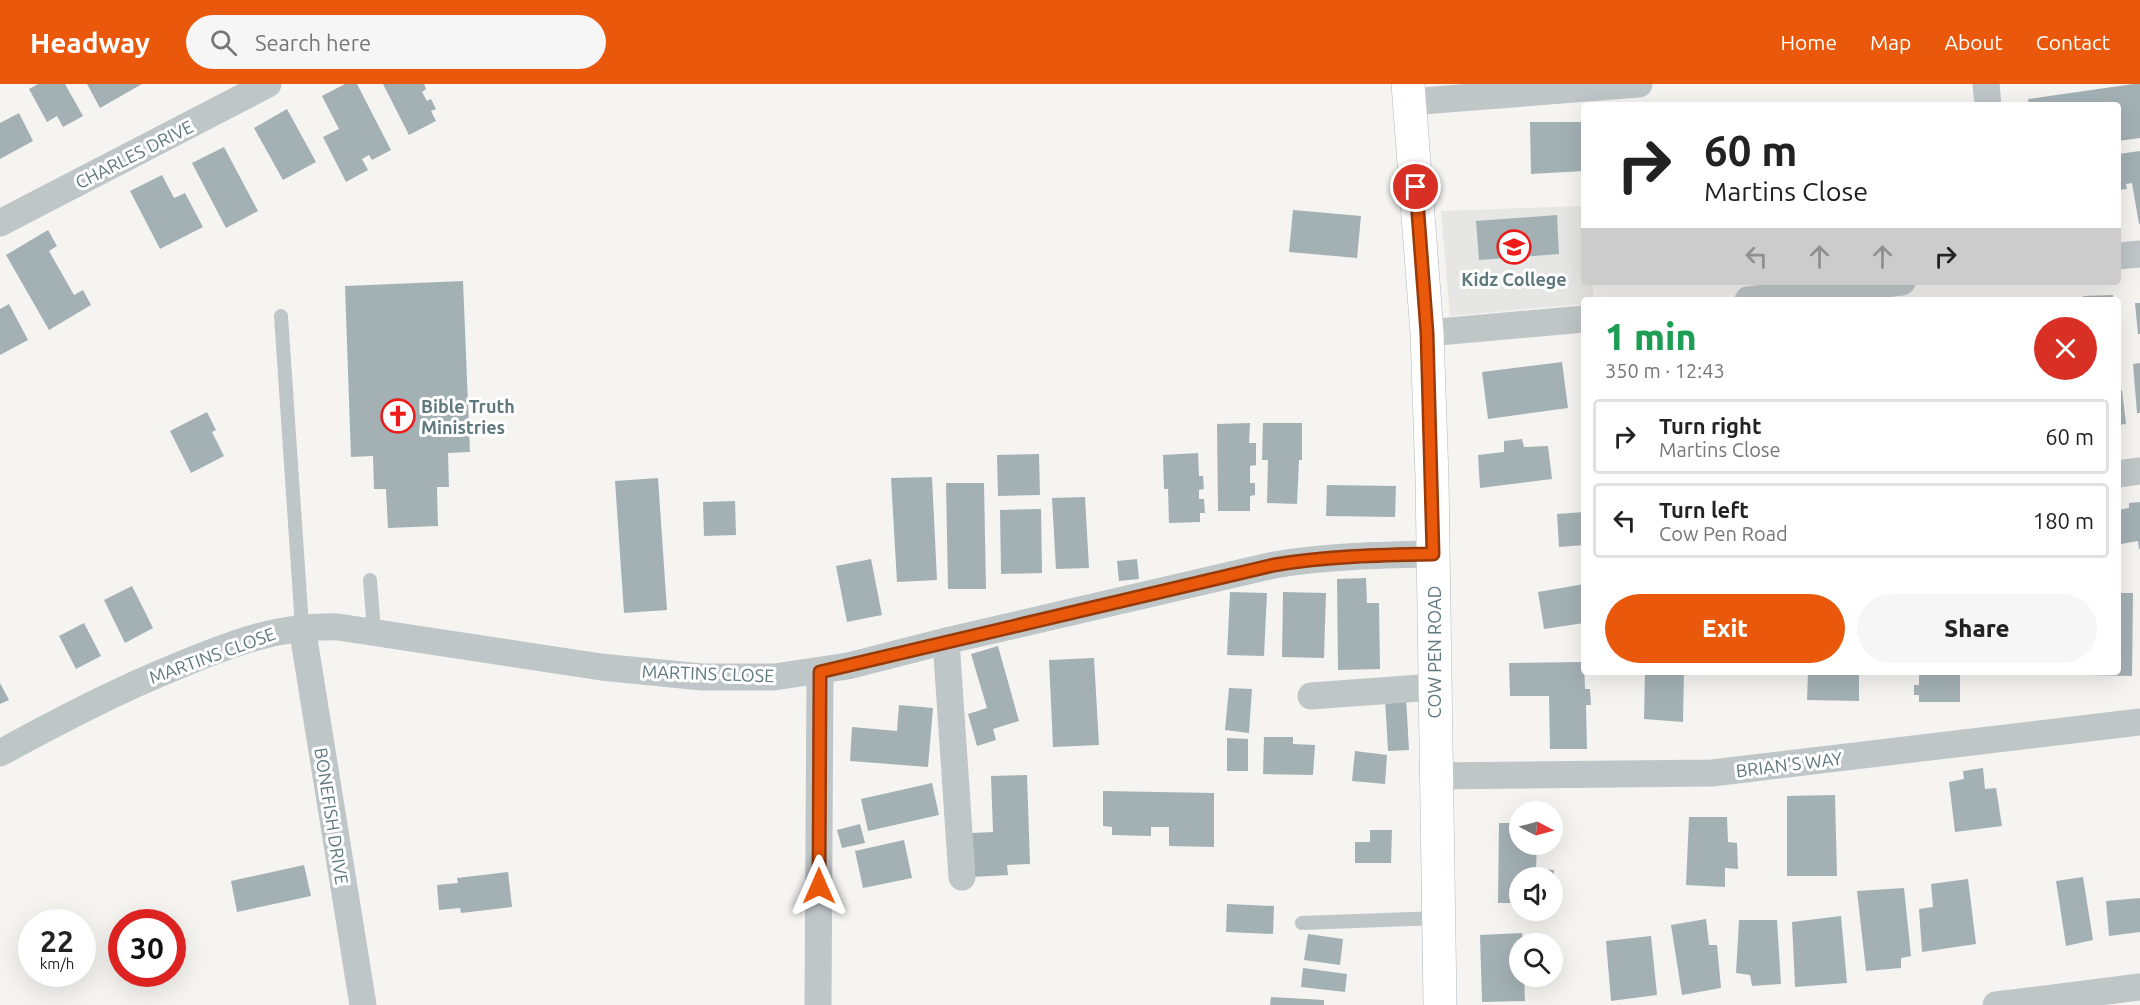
<!DOCTYPE html>
<html lang="en">
<head>
<meta charset="utf-8">
<style>
  body { margin:0; font-family:Ubuntu,sans-serif; background:#f6f6f6; color:#222; height:100vh; display:flex; flex-direction:column; font-size:22px; white-space:nowrap }
  * { box-sizing:border-box; margin:0 }
  p { font-size:20px; color:#767676 }
  .icon { flex:none; width:33px; height:33px; fill:none; stroke:currentColor; stroke-width:2; stroke-linecap:round; stroke-linejoin:round }
  .map { position:relative; flex:1; overflow:hidden }
  .side { position:absolute; left:1581px; top:213px; width:540px; height:378px; display:flex; flex-direction:column; background:#fff; border-radius:6px; box-shadow:0 6px 24px #0002 }
  .side>* { flex:none }
  .banner { position:absolute; left:1581px; top:18px; width:540px; height:183px; border-radius:6px; box-shadow:0 6px 24px #0002; background:#fff; color:#222; overflow:hidden }
  .needle { width:39px; rotate:96deg }
  .buttons { position:absolute; left:1509px; top:717px; display:grid; gap:12px }
  .buttons a { display:grid; place-items:center; width:54px; height:54px; border-radius:50%; background:#fff; box-shadow:0 6px 24px #0002; font-size:30px }
  .speed { position:absolute; left:18px; top:825px; display:flex; gap:12px; font-size:30px; font-weight:700; text-align:center }
  .speed>* { display:grid; place-content:center; width:78px; height:78px; border-radius:50%; background:#fff; box-shadow:0 6px 24px #0002; line-height:1 }
  .speed small { font-size:15px; font-weight:400 }
  .speed .limit { border:9px solid #d22; background:#fff; color:#111 }
  .pin { position:absolute; display:grid; place-items:center; width:51px; height:51px; color:#fff; margin:-26px; border:3px solid #fff; border-radius:50%; box-shadow:0 2px 6px #0007 }
  .me { position:absolute; width:66px; margin:-33px; rotate:0deg; stroke-linejoin:round; filter:drop-shadow(0 0 4px #0008) }
  .turn { display:flex; align-items:center; gap:21px; height:126px; padding:0 24px; font-size:27px }
  .turn .icon { width:78px; height:78px; stroke-width:2.5 }
  .turn b { display:block; font-size:42px; line-height:51px }
  .lanes { display:flex; align-items:center; height:57px; padding:0 24px; background:#0003; justify-content:center; gap:30px; direction:ltr }
  .lanes .off { opacity:.35 }
  .round { display:grid; place-items:center; flex:none; width:63px; height:63px; border-radius:32px; background:#f6f6f6 }
  .overview { display:flex; align-items:center; justify-content:space-between; height:102px; padding:0 24px }
  h1 { font-size:36px; font-weight:800; line-height:45px; color:#1e9e55 }
  .button { display:flex; gap:12px; margin-top:auto; padding:12px 24px }
  .button a { flex:1; height:69px; border-radius:36px; background:#ea580c; color:#fff; font-size:24px; font-weight:800; line-height:69px; text-align:center }
  .button a+a { background:#f6f6f6; color:#222 }
  ul { padding:0; list-style:none }
  li { display:flex; align-items:center; gap:18px; height:75px; margin:0 12px 9px; padding:0 12px; border:3px solid #e0e0e0; border-radius:6px }
  li div { flex:1 }
  li b { display:block; font-size:22px }
  li em { font-style:normal }
  header { display:flex; align-items:center; gap:36px; box-sizing:border-box; height:84px; padding:0 30px; background:#ea580c; color:#fff }
  header strong { font-size:28px }
  nav { display:flex; gap:33px; margin-inline-start:auto; font-size:21px }
  .search { width:420px; height:54px; background:#f6f6f6; display:flex; align-items:center; gap:15px; box-sizing:border-box; padding:0 21px; border-radius:33px; color:#767676; font-size:22px }
  .map>svg:first-child { display:block }
  .built { fill:#e6e6e5 }
  .building { fill:#a4b1b4 }
  .lines { fill:none; stroke-linecap:round; stroke-linejoin:round }
  .secondary-casing { stroke:#afb8bb; stroke-width:34 }
  .lane { stroke:#bfc6c8; stroke-width:14 }
  .street { stroke:#bfc6c8; stroke-width:27 }
  .secondary { stroke:#fff; stroke-width:33 }
  .route-casing { stroke:#983908; stroke-width:15 }
  .route { stroke:#ea580c; stroke-width:10 }
  .labels { text-anchor:middle; dominant-baseline:central; stroke-width:6; stroke-linejoin:round; paint-order:stroke }
  .street-label { font-size:18px; fill:#5e787e; stroke:#fff }
  .poi-label { font-size:18px; font-weight:bold; fill:#5e787e; stroke:#fff }
</style>
</head>
<body>
<header>
<strong>Headway</strong>
<div class="search"><svg class="icon" aria-label="search" viewBox="0 0 24 24"><circle cx="10" cy="10" r="6"/><path d="M15 15l6 6"/></svg>Search here</div>
<nav><a>Home</a><a>Map</a><a>About</a><a>Contact</a></nav>
</header>
<div class="map">
<svg width="2140" height="921" viewBox="0 0 2140 921">
  <rect width="100%" height="100%" fill="#f5f4f1"/>
  <!-- built -->
  <path class="built" d="M1584,122V198H1592L1594,216H1584V220L1450,232L1441,127Z"/>
  <!-- building -->
  <g class="building">
    <path d="M38,0H65L83,32L63,43L57,32L47,38L29,5Z"/>
    <path d="M87,0H142L100,24Z"/>
    <path d="M345,0H357L391,66L372,76L369,71L362,75L368,86L346,98L323,53L339,45L322,12Z"/>
    <path d="M383,0H424L426,5L422,8L427,17L431,15L436,25L431,27L436,37L409,51Z"/>
    <path d="M2133,0H2140V54L2118,57V21H2029L2028,15Z"/>
    <path d="M287,25L316,78L283,96L254,44Z"/>
    <path d="M19,29L33,57L0,75V39Z"/>
    <path d="M1530,38H1584V87L1531,90Z"/>
    <path d="M224,63L258,127L226,144L192,79Z"/>
    <path d="M2140,67V140H2139L2132,99L2126,100L2127,105L2118,106V70Z"/>
    <path d="M162,91L174,114L185,109L203,143L160,165L130,107Z"/>
    <path d="M1293,126L1361,132L1357,174L1289,168Z"/>
    <path d="M1557,131L1559,170L1479,176L1476,137Z"/>
    <path d="M48,146L57,162L49,167L74,211L83,206L91,221L49,246L6,171Z"/>
    <path d="M463,197L470,368L448,369L449,403H437L438,442L388,444L386,405H374L373,372L351,373L345,202Z"/>
    <path d="M2113,211V216H2084L2083,212Z"/>
    <path d="M2135,219H2140V250H2138Z"/>
    <path d="M9,220L28,256L0,271V225Z"/>
    <path d="M1562,278L1568,324L1488,335L1482,288Z"/>
    <path d="M2140,279V329H2137L2133,280Z"/>
    <path d="M2122,306L2126,340L2118,341V307Z"/>
    <path d="M207,328L216,346L212,348L224,372L191,389L170,347Z"/>
    <path d="M1250,339L1249,359H1256V381L1250,382V399H1255V411L1250,412V427H1218L1217,340Z"/>
    <path d="M1263,339H1302V376H1299L1297,420L1267,419L1268,376H1262Z"/>
    <path d="M1522,355L1524,363L1548,362L1552,395L1480,404L1478,371L1504,368V357Z"/>
    <path d="M1198,369L1199,392H1203L1204,405L1199,406V415H1204L1205,429H1200V438L1169,439L1168,405H1164L1163,371Z"/>
    <path d="M1039,370L1040,411L998,412L997,371Z"/>
    <path d="M932,393L937,496L897,498L891,394Z"/>
    <path d="M658,394L667,526L624,529L615,397Z"/>
    <path d="M946,399H984L986,505H948Z"/>
    <path d="M1327,401L1396,402L1395,433L1326,432Z"/>
    <path d="M1085,413L1089,484L1056,485L1052,414Z"/>
    <path d="M735,417L736,451L704,452L703,418Z"/>
    <path d="M2140,418V465H2139L2138,457L2121,460L2118,426L2129,424V419Z"/>
    <path d="M1041,425L1042,489L1001,490L1000,426Z"/>
    <path d="M1584,428V461L1559,463L1557,430Z"/>
    <path d="M871,475L882,531L847,538L836,482Z"/>
    <path d="M1137,475L1139,495L1119,497L1117,477Z"/>
    <path d="M1366,494L1367,519H1379L1380,585L1338,586L1337,495Z"/>
    <path d="M1584,500V539L1544,545L1538,508Z"/>
    <path d="M132,502L153,544L125,559L104,516Z"/>
    <path d="M1230,508L1267,509L1264,572L1227,571Z"/>
    <path d="M1283,508L1326,509L1324,574L1282,573Z"/>
    <path d="M2118,509H2133L2132,592L2090,591V588H2118Z"/>
    <path d="M84,539L101,572L76,585L59,552Z"/>
    <path d="M998,562L1019,637L993,645L996,656L977,662L968,630L987,624L971,570Z"/>
    <path d="M1094,574L1099,661L1053,663L1049,576Z"/>
    <path d="M1584,578L1585,605H1590L1591,621H1586L1587,665H1550L1549,612H1510L1509,579Z"/>
    <path d="M1645,588H1684L1683,638L1644,635Z"/>
    <path d="M1808,588H1859V617L1807,616Z"/>
    <path d="M1919,588H1960V618H1919V611H1914V601H1919Z"/>
    <path d="M0,599L9,616L0,620Z"/>
    <path d="M1229,604L1252,605L1249,649L1225,646Z"/>
    <path d="M1406,613L1409,666L1388,667L1385,614Z"/>
    <path d="M899,621L933,624L928,683L850,677L852,643L897,647Z"/>
    <path d="M1264,653H1293V660L1315,661L1313,691L1263,690Z"/>
    <path d="M1227,654L1248,655V687H1227Z"/>
    <path d="M1355,667L1387,671L1385,700L1352,697Z"/>
    <path d="M1983,684L1985,705L1996,704L2002,742L1955,748L1949,698L1964,695L1963,687Z"/>
    <path d="M1027,691L1030,780L1007,781L1008,791L972,793L971,749L993,748L991,692Z"/>
    <path d="M932,699L939,731L868,747L861,715Z"/>
    <path d="M1103,707L1214,709V763L1169,762V743H1151V752L1112,751V743L1103,742Z"/>
    <path d="M1835,711L1837,792H1787V712Z"/>
    <path d="M1689,733H1727L1728,758L1737,759L1738,785L1725,784V803L1686,801Z"/>
    <path d="M1499,739H1520V760H1537L1536,785L1554,786V794H1520V819H1498Z"/>
    <path d="M860,740L865,759L842,764L837,746Z"/>
    <path d="M1370,746H1392L1391,779H1355V758H1370Z"/>
    <path d="M904,756L912,794L863,804L855,767Z"/>
    <path d="M304,781L311,812L237,828L231,797Z"/>
    <path d="M508,788L512,823L461,829L460,824L439,826L437,801L458,799L457,794Z"/>
    <path d="M2083,793L2093,856L2066,862L2056,797Z"/>
    <path d="M1968,795L1976,860L1922,868L1919,825L1933,823L1931,800Z"/>
    <path d="M1904,804L1911,872L1901,874V884L1866,887L1857,807Z"/>
    <path d="M2140,814V848L2109,852L2106,817Z"/>
    <path d="M1227,820L1274,822L1273,850L1226,848Z"/>
    <path d="M1841,832L1847,899L1795,903L1792,838Z"/>
    <path d="M1706,835L1709,861H1717L1721,904L1682,911L1671,841Z"/>
    <path d="M1739,836H1777L1781,900L1752,902L1750,891L1736,889Z"/>
    <path d="M1522,849L1523,860H1520V892H1524L1525,917L1482,918L1480,851Z"/>
    <path d="M1308,850L1343,855L1340,881L1304,876Z"/>
    <path d="M1651,852L1657,911L1611,917L1606,857Z"/>
    <path d="M1303,884L1347,890L1345,908L1301,903Z"/>
    <path d="M1271,913L1324,916V921H1270Z"/>
  </g>
  <g class="lines">
    <defs>
      <path id="secondary" d="M1408,0L1427,249L1432,394L1440,921"/>
    </defs>
    <!-- secondary casing -->
    <use href="#secondary" class="secondary-casing"/>
    <!-- lane -->
    <g class="lane">
      <path d="M281,232L302,543"/>
      <path d="M370,496L374,547"/>
      <path d="M1302,839L1438,834"/>
    </g>
    <!-- street -->
    <g class="street">
      <path d="M1986,0L1988,21"/>
      <path d="M1409,18L1639,0"/>
      <path d="M0,139L268,0"/>
      <path d="M2118,172L2140,170"/>
      <path d="M1748,216L1902,198"/>
      <path d="M1427,249L1584,235"/>
      <path d="M2118,390L2140,387"/>
      <path d="M302,543L363,921"/>
      <path d="M946,557L962,793"/>
      <path d="M1311,612L1434,603"/>
      <path d="M0,669C59,637 118,606 180,581C233,559 280,541 338,543L601,583L702,593H774L848,582L946,557L1274,481C1327,472 1379,471 1433,470"/>
      <path d="M1435,692L1712,689L2140,638"/>
      <path d="M818,921L820,588"/>
      <path d="M1996,921L2140,903"/>
    </g>
    <!-- secondary -->
    <use href="#secondary" class="secondary"/>
  </g>
  <g class="lines">
    <defs>
      <path id="route" d="M819,802L820,588L1274,481C1327,472 1380,471 1433,470L1427,249L1416,103"/>
    </defs>
    <!-- route casing -->
    <use href="#route" class="route-casing"/>
    <!-- route -->
    <use href="#route" class="route"/>
  </g>
  <!-- icons -->
  <defs>
    <symbol id="school-ring" viewBox="-11 -11 22 22"><circle r="9.5" fill="#fff" stroke="#ed1b19" stroke-width="1.5"/><path d="M0-5L7-2L0 1L-7-2ZM-4 1L0 2.5L4 1V4Q0 6-4 4Z" fill="#ed1b19"/></symbol>
    <symbol id="church-ring" viewBox="-11 -11 22 22"><circle r="9.5" fill="#fff" stroke="#ed1b19" stroke-width="1.5"/><path d="M-1.2-6h2.4v3.5h3.3v2.4h-3.3V6h-2.4V-.1h-3.3v-2.4h3.3Z" fill="#ed1b19"/></symbol>
  </defs>
  <g fill-rule="evenodd">
    <use href="#school-ring" x="1495" y="144" width="38" height="38"/>
    <use href="#church-ring" x="379" y="313" width="38" height="38"/>
  </g>
  <g class="labels">
    <!-- street labels -->
    <g class="street-label">
      <text transform="translate(134 70) rotate(-27)">CHARLES DRIVE</text>
      <text transform="translate(1434 568) rotate(-90)">COW PEN ROAD</text>
      <text transform="translate(212 571) rotate(-20)">MARTINS CLOSE</text>
      <text transform="translate(708 589) rotate(2)">MARTINS CLOSE</text>
      <text transform="translate(1789 680) rotate(-7)">BRIAN'S WAY</text>
      <text transform="translate(332 732) rotate(81)">BONEFISH DRIVE</text>
    </g>
    <!-- poi labels -->
    <g class="poi-label">
      <text x="1514" y="195">Kidz College</text>
      <text x="421" y="322" text-anchor="start">Bible Truth<tspan x="421" dy="21">Ministries</tspan></text>
    </g>
  </g>
</svg>
<div class="buttons">
<a><svg class="needle" viewBox="-14 -14 28 28"><path d="M0-13l5 13h-10z" fill="#e53935"/><path d="M0 13l5-13h-10z" fill="#767676"/></svg></a>
<a><svg class="icon" aria-label="sound" viewBox="0 0 24 24"><path d="M4 9h4l5-4v14l-5-4H4zM17 9q2 3 0 6"/></svg></a>
<a><svg class="icon" aria-label="search" viewBox="0 0 24 24"><circle cx="10" cy="10" r="6"/><path d="M15 15l6 6"/></svg></a>
</div>
<div class="speed"><div>22<small>km/h</small></div><div class="limit">30</div></div>
<div class="pin" style="left:1416px;top:103px;background:#d93025"><svg class="icon" aria-label="arrive" viewBox="0 0 24 24"><path d="M6 21V4h12l-3 4 3 4H6"/></svg></div>
<svg class="me" style="left:819px;top:802px" viewBox="-20 -20 40 40"><path d="M0-17L14 15 0 8-14 15z" fill="#ea580c" stroke="#fff" stroke-width="4"/></svg>
<div class="banner">
<div class="turn"><svg class="icon" aria-label="right" viewBox="0 0 24 24"><path d="M7 20v-9h11M14 6l5 5-5 5"/></svg><div><b>60 m</b>Martins Close</div></div>
<div class="lanes"><svg class="icon off" aria-label="left" viewBox="0 0 24 24"><path d="M17 20v-9H6M10 6l-5 5 5 5"/></svg><svg class="icon off" aria-label="ahead" viewBox="0 0 24 24"><path d="M12 20V5M6 11l6-6 6 6"/></svg><svg class="icon off" aria-label="ahead" viewBox="0 0 24 24"><path d="M12 20V5M6 11l6-6 6 6"/></svg><svg class="icon" aria-label="right" viewBox="0 0 24 24"><path d="M7 20v-9h11M14 6l5 5-5 5"/></svg></div>
</div>
<section class="side">
<div class="overview"><div><h1>1 min</h1><p>350 m · 12:43</p></div><a class="round" style="background:#d93025;color:#fff"><svg class="icon" aria-label="close" viewBox="0 0 24 24"><path d="M6 6l12 12M18 6L6 18"/></svg></a></div>
<ul>
<li><svg class="icon" aria-label="right" viewBox="0 0 24 24"><path d="M7 20v-9h11M14 6l5 5-5 5"/></svg><div><b>Turn right</b><p>Martins Close</p></div><em>60 m</em></li>
<li><svg class="icon" aria-label="left" viewBox="0 0 24 24"><path d="M17 20v-9H6M10 6l-5 5 5 5"/></svg><div><b>Turn left</b><p>Cow Pen Road</p></div><em>180 m</em></li>
</ul>
<div class="button"><a>Exit</a><a>Share</a></div>
</section>
</div>
</body>
</html>
